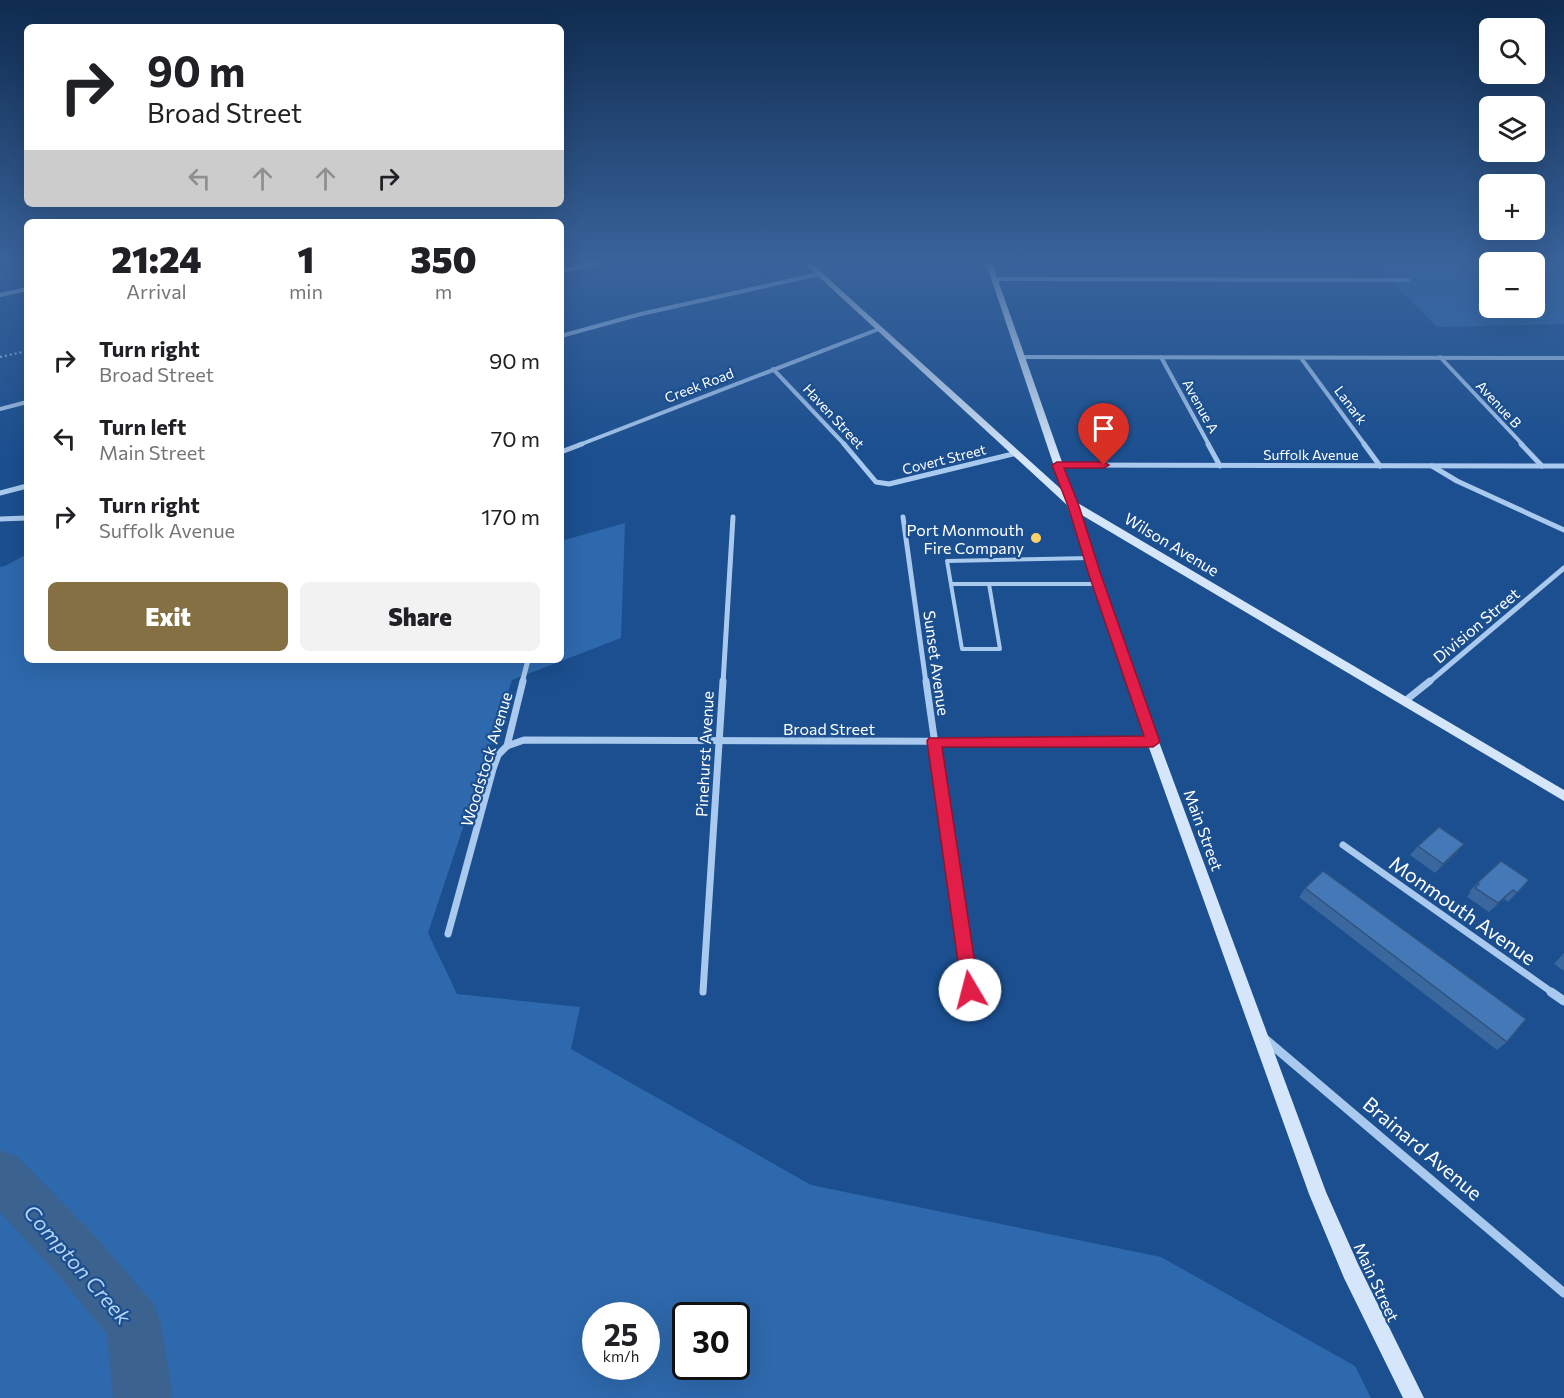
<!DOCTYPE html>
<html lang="en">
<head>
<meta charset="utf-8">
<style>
  body { margin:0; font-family:Commissioner,sans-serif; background:#f2f2f2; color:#202124; height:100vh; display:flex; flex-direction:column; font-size:22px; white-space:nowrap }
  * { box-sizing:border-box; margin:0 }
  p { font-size:20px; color:#757577 }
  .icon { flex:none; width:33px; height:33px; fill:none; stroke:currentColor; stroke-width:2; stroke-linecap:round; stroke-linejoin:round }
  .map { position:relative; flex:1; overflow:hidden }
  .panel { position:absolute; left:24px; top:219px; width:540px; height:444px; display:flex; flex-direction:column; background:#fff; border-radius:9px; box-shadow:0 6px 24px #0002 }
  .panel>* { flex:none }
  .guide { position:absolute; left:24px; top:24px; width:540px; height:183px; border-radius:9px; box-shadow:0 6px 24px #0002; background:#fff; color:#202124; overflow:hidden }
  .fabs { position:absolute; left:1479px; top:18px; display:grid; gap:12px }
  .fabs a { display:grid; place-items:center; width:66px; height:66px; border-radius:9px; background:#fff; box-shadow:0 6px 24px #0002; font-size:30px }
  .speed { position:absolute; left:582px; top:1302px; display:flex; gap:12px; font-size:30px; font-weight:700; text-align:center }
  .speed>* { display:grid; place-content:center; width:78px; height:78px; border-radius:50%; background:#fff; box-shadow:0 6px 24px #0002; line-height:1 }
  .speed small { font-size:15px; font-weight:400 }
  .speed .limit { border:3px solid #111; border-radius:9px; background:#fff; color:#111 }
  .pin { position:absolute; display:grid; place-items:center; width:51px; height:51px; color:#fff; margin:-62px -26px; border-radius:50% 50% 50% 0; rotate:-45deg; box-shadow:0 0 6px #0007 }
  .pin .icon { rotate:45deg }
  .me { position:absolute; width:66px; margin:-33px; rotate:352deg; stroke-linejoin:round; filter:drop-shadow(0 0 4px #0008) }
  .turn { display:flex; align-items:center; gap:21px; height:126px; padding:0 24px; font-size:27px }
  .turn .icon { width:78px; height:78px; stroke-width:2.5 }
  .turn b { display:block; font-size:42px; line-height:51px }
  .lanes { display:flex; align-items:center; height:57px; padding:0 24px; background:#0003; justify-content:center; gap:30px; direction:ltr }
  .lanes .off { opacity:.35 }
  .eta { display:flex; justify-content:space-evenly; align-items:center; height:102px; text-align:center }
  .eta b { font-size:36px; font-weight:800; line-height:42px }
  .button { display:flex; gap:12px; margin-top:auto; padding:12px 24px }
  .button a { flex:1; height:69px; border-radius:9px; background:#847042; color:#fff; font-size:24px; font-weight:800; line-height:69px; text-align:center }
  .button a+a { background:#f2f2f2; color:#202124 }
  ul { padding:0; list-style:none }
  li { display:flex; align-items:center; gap:18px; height:78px; padding:0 24px }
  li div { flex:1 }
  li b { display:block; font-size:22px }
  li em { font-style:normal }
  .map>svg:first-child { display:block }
  .green { fill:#2e69ad; fill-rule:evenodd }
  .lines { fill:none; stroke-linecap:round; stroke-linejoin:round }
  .river { fill:#3c6290; fill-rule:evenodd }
  .path { stroke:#a9c9ee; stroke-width:2; stroke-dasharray:2 3; stroke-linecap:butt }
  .lane { stroke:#a9c9ee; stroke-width:4 }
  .street-far3 { stroke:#a9c9ee; stroke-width:4 }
  .street-far2 { stroke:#a9c9ee; stroke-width:5 }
  .street-far1 { stroke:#a9c9ee; stroke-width:7 }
  .street { stroke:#a9c9ee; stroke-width:9 }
  .secondary { fill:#d6e6fa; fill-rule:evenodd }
  .wall { fill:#3a679d }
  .shaded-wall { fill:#305480 }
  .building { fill:#4478b7; stroke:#305480; stroke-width:1.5 }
  .route { fill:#e11d48; stroke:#92132f; stroke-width:1.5 }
  .poi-dot { fill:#ffd166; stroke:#1b4f8f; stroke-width:2 }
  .labels { text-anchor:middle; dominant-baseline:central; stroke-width:4.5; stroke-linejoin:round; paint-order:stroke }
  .far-street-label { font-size:14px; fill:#fff; stroke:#1b4f8f }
  .poi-label { font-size:16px; fill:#fff; stroke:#1b4f8f; text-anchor:end }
  .street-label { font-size:16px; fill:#fff; stroke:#1b4f8f }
  .near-street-label { font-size:20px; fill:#fff; stroke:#1b4f8f }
  .near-water-label { font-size:21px; font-style:italic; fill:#b5d3f5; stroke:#1b4f8f }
</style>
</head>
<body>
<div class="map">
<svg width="1564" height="1398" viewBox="0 0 1564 1398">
  <rect width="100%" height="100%" fill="#1b4f8f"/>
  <!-- green -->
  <g class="green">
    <path d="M1374,263H1489L1490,308H1534L1535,263H1564V324L1437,327Z"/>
    <path d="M625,523L621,638L512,680L428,933L457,994L580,1007L571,1049L811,1185L1161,1257L1355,1366L1371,1398H0V567L5,566L27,554V660H561V541ZM596,1316H646V1366H596ZM686,1316H736V1366H686Z"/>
  </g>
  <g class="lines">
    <!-- river -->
    <path class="river" d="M0,1150L18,1157L97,1238L153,1303L161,1323L172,1391L171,1398H113L107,1334L59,1276L0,1212Z"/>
    <!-- path -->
    <path class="path" d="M0,357L27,351"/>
    <!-- lane -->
    <g class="lane">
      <path d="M1090,558L947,561L962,649H1000L989,584H1098"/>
      <path d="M951,584H989"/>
    </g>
    <!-- street-far3 -->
    <g class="street-far3">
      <path d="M561,271L597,263"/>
      <path d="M995,279L1408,280"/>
      <path d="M0,295L27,289"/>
      <path d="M561,336L641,314L819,274"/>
      <path d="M1022,357L1564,358"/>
      <path d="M1161,357L1209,445"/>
      <path d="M1440,357L1523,445"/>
      <path d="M1301,358L1365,445"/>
      <path d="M773,369L845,445"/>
      <path d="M0,409L27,402"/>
      <path d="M579,445L879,329"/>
    </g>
    <!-- street-far2 -->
    <g class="street-far2">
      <path d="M844,444L876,482L889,484L1017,453"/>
      <path d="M1208,444L1220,466"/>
      <path d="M1364,444L1380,466"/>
      <path d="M1521,444L1542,466"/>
      <path d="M561,452L582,444"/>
      <path d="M1057,465L1564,466"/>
      <path d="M1432,466L1457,481L1564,530"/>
      <path d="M0,493L27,486"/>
      <path d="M903,517L926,683"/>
      <path d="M0,519L27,518"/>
      <path d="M522,683L528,660"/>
      <path d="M723,683L733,517"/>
      <path d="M1428,683L1564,568"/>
    </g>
    <!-- street-far1 -->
    <g class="street-far1">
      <path d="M926,681L970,990"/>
      <path d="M1405,701L1430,681"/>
      <path d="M507,746L524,740L1153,742"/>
      <path d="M1343,845L1553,993"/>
      <path d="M448,934L493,769L498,755L507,746L523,681"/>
      <path d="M703,992L723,681"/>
    </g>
    <!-- street -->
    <g class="street">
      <path d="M1551,992L1564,1001"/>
      <path d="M1265,1039L1564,1293"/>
    </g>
    <!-- secondary -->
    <path class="secondary" d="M804,263H811L1062,490L986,263H992L1076,502L1564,790V801L1080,514L1159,742L1326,1192L1358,1264L1424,1398H1403L1344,1278L1309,1194L1147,742L1067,505Z"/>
  </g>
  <!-- wall -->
  <g class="wall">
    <path d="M1464,844L1457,853L1435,873L1410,855L1418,846Z"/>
    <path d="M1529,880L1508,902L1504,899L1489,912L1467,897L1470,893L1469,892L1477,883Z"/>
    <path d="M1305,888L1507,1042L1497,1050L1299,897Z"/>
    <path d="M1564,953V971L1554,964Z"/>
  </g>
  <!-- shaded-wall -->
  <g class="shaded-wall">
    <path d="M1464,844L1457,853L1435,873L1443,864Z"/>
    <path d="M1513,890L1504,899L1489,912L1498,903Z"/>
  </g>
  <!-- building -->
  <g class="building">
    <path d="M1439,827L1464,844L1443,864L1418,846Z"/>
    <path d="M1501,861L1529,880L1517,893L1513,890L1498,903L1475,888L1479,884L1477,883Z"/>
    <path d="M1323,871L1526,1019L1507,1042L1305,888Z"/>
  </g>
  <!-- sky -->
  <linearGradient id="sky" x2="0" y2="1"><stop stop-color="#0f2b4f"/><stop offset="0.57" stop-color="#39639b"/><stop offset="1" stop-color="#39639b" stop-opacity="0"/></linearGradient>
  <rect width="1564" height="459" fill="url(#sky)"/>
  <!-- route -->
  <path class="route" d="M1057,462H1104L1109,465L1104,468H1064L1079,506L1101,575L1160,742L1153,747H942L979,990L977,996L970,998L964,996L962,990L927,741L929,738L1144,736L1089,575L1068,506L1052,465Z"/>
  <!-- markers -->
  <circle class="poi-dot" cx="1036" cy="538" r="6"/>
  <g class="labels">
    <!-- far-street labels -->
    <g class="far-street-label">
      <text transform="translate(699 385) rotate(-21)">Creek Road</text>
      <text transform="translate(1499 404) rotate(47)">Avenue B</text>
      <text transform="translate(1351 405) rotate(53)">Lanark</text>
      <text transform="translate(1201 406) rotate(61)">Avenue A</text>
      <text transform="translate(834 416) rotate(47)">Haven Street</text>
      <text x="1311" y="454">Suffolk Avenue</text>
      <text transform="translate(944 459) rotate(-14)">Covert Street</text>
    </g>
    <!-- poi labels -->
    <g class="poi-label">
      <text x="1024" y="529">Port Monmouth<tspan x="1024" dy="18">Fire Company</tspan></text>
    </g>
    <!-- street labels -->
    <g class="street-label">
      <text transform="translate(1172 544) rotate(31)">Wilson Avenue</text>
      <text transform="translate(1476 625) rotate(-40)">Division Street</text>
      <text transform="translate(937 663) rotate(82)">Sunset Avenue</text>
      <text x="829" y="728">Broad Street</text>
      <text transform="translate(704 754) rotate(-87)">Pinehurst Avenue</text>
      <text transform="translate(486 759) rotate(-73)">Woodstock Avenue</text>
      <text transform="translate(1204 830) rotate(70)">Main Street</text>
      <text transform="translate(1377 1282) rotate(65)">Main Street</text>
    </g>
    <!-- near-street labels -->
    <g class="near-street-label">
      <text transform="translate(1463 910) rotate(35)">Monmouth Avenue</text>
      <text transform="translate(1423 1148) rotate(40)">Brainard Avenue</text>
    </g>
    <!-- near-water labels -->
    <g class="near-water-label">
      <text transform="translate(78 1264) rotate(49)">Compton Creek</text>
    </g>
  </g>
</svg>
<div class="fabs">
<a><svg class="icon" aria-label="search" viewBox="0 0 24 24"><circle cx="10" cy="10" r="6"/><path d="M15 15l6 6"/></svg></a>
<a><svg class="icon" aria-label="layers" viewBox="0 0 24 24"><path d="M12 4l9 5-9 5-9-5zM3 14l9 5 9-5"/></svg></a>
<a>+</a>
<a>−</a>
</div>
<div class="speed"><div>25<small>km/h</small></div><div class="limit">30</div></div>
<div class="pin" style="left:1104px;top:465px;background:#d93025"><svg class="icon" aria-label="arrive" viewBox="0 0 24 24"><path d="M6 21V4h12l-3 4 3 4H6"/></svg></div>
<svg class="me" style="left:970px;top:990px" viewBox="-20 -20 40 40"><circle r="19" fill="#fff"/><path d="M0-13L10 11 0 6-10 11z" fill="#e11d48"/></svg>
<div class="guide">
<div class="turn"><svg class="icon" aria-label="right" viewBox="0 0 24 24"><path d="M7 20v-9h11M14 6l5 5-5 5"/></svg><div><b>90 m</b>Broad Street</div></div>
<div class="lanes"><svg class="icon off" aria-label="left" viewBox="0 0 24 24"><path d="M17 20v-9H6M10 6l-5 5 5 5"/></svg><svg class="icon off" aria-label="ahead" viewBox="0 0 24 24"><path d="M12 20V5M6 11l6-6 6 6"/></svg><svg class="icon off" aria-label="ahead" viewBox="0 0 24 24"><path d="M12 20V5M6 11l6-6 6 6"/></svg><svg class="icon" aria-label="right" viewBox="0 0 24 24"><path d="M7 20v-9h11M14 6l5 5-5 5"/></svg></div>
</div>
<section class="panel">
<div class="eta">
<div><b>21:24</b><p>Arrival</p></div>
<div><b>1</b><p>min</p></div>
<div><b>350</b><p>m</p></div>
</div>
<ul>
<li><svg class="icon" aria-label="right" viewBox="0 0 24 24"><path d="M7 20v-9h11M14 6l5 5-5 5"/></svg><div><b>Turn right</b><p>Broad Street</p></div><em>90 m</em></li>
<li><svg class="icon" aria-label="left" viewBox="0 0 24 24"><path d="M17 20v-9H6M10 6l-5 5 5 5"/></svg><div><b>Turn left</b><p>Main Street</p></div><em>70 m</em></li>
<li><svg class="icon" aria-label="right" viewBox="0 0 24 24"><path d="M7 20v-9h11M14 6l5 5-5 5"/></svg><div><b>Turn right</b><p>Suffolk Avenue</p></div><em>170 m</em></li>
</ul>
<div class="button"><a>Exit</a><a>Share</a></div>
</section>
</div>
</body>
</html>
